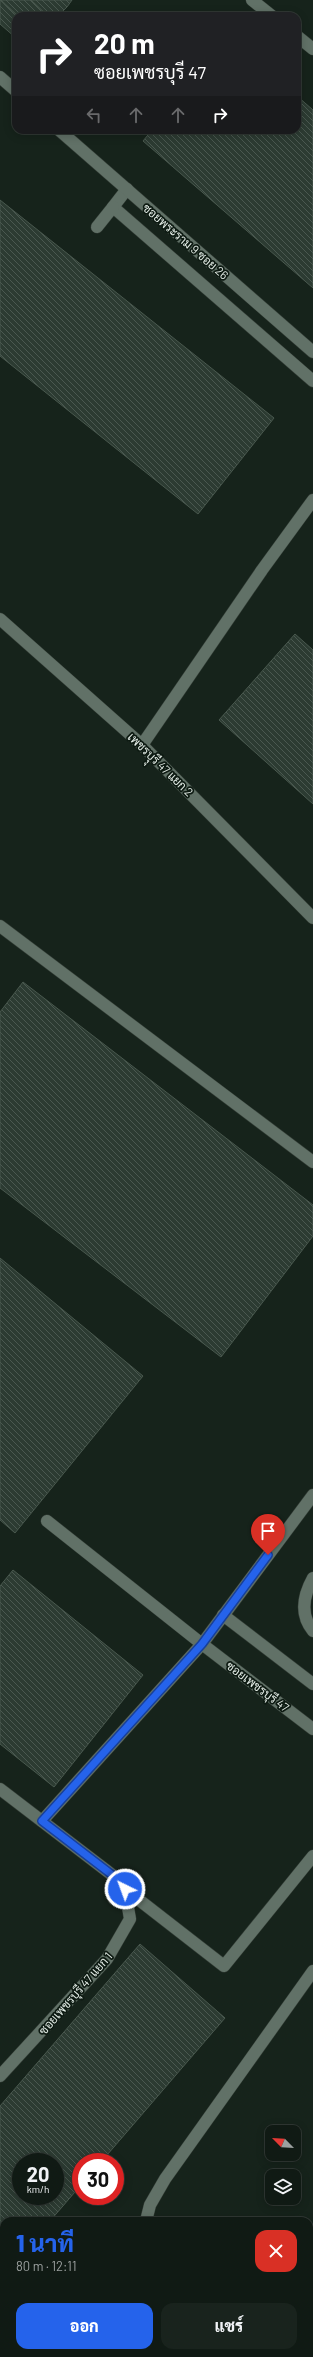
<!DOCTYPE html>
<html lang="th">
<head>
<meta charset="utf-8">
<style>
  body { margin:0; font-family:Barlow,Sarabun,sans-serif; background:#19231d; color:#f1f3f6; height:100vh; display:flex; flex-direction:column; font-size:15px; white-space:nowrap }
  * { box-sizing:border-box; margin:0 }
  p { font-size:13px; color:#9ca1a0 }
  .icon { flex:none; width:22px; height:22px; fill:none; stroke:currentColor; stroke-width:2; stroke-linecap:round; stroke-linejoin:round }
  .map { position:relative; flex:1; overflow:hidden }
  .details { position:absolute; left:0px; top:2217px; width:313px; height:140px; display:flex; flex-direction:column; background:#101a14; border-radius:12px 12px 0 0; box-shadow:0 2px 10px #0003,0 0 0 1px #303834 }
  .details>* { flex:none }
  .banner { position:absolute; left:12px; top:12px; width:289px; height:122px; border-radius:12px; box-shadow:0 2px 10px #0003,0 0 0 1px #303834; background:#202124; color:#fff; overflow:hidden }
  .needle { width:26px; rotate:294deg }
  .tools { position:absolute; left:265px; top:2125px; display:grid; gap:8px }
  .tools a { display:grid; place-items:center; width:36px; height:36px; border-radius:8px; background:#101a14; box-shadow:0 2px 10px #0003,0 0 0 1px #303834; font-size:20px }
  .speed { position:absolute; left:12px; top:2153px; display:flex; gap:8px; font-size:20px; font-weight:700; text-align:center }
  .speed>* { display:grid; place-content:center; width:52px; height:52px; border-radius:50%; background:#101a14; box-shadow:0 2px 10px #0003,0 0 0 1px #303834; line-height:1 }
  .speed small { font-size:10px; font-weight:400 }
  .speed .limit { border:6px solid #d22; background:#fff; color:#111 }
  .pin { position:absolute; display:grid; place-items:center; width:34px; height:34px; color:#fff; margin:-41px -17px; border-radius:50% 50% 50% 0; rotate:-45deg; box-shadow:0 0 4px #0007 }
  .pin .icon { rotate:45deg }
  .me { position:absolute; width:44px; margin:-22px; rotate:318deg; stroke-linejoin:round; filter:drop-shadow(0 0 3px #0008) }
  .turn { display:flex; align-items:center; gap:14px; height:84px; padding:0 16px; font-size:18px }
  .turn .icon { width:52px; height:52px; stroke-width:2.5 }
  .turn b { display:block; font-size:28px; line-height:34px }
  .lanes { display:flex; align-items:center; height:38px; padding:0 16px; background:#0003; justify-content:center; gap:20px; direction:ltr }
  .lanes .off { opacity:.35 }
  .round { display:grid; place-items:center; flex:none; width:42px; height:42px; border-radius:12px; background:#19231d }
  .summary { display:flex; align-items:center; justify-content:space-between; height:68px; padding:0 16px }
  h1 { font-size:24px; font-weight:800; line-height:30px; color:#2563eb }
  .cta { display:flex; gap:8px; margin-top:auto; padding:8px 16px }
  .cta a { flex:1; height:46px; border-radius:12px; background:#2563eb; color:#fff; font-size:16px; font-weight:800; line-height:46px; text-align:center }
  .cta a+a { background:#19231d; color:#f1f3f6 }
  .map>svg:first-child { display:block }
  .building { fill:url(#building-back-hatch); stroke:#49584e; fill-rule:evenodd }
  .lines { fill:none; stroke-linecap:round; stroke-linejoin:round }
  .service-casing { stroke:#343e37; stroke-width:13 }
  .minor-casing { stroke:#343e37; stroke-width:13 }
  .service { stroke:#617167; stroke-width:12 }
  .minor { stroke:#617167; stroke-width:12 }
  .rail-casing { stroke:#7c8780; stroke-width:4.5 }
  .rail { stroke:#0d1a12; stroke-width:3; stroke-dasharray:9; stroke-linecap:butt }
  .route-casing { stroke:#184099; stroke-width:10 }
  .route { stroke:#2563eb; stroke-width:7 }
  .labels { text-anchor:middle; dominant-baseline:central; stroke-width:3.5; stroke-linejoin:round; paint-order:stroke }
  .street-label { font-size:12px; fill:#e3ece6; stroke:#0d1a12 }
</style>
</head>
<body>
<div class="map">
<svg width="313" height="2357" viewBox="0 0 313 2357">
  <defs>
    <pattern id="building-back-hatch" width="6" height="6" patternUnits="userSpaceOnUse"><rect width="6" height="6" fill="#2c3b32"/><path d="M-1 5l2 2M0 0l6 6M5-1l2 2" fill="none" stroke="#4a5850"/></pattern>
  </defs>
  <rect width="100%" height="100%" fill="#16231b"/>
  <!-- building -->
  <g class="building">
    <path d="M0,0L18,16H16V38L0,24Z"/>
    <path d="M1,0H31L48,16H18Z"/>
    <path d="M31,0H60L67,7L58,16H48Z"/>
    <path d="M60,0H72L67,7Z"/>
    <path d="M297,96L313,110V288L143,141L152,130H297Z"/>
    <path d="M0,200L274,418L198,514L0,356Z"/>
    <path d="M295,634L313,650V804L219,720Z"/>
    <path d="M23,982L313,1205V1236L221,1357L0,1188V1012Z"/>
    <path d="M0,1258L143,1376L15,1533L0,1520Z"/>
    <path d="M13,1570L143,1675L54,1787L0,1744V1586Z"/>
    <path d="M140,1944L225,2018L101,2162H81V2185L50,2221H4V2238L0,2235V2106ZM21,2162H55V2196H21Z"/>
  </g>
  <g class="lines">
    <defs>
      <g id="service">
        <path d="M127,189L113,207L313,381"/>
        <path d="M97,227L113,207"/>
        <path d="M142,745L262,570L313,500"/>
        <path d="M0,926L313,1162"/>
        <path d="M47,1521L202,1644"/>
        <path d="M313,1578C303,1596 300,1615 313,1631"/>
        <path d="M125,1889L224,1966L313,1856"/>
        <path d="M146,2221L150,2205L165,2179L313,1971"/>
      </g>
      <g id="minor">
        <path d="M252,0L272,16"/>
        <path d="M297,36L313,49"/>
        <path d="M0,77L16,91"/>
        <path d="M59,130L313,352"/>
        <path d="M0,619L142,745L313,918"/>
        <path d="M223,1615L313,1684"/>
        <path d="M202,1644L313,1729"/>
        <path d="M0,1789L124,1884L130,1919L107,1959L0,2076"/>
        <path d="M42,1821L202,1644L313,1495"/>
        <path d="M309,2252L313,2247"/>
        <path d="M228,2357L231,2353"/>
      </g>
    </defs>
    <!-- service casing -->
    <use href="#service" class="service-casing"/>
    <!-- minor casing -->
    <use href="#minor" class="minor-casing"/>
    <!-- service -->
    <use href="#service" class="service"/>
    <!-- minor -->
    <use href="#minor" class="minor"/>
    <defs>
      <g id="rail">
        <path d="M309,2291L313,2286"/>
        <path d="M309,2326L313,2321"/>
        <path d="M259,2357L262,2353"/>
        <path d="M286,2357L289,2353"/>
      </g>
    </defs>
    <!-- rail casing -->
    <use href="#rail" class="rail-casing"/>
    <!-- rail -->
    <use href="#rail" class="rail"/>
  </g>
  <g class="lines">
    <defs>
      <path id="route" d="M125,1889L124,1884L42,1821L202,1644L268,1555"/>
    </defs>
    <!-- route casing -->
    <use href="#route" class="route-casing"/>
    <!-- route -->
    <use href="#route" class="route"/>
  </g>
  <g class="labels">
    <!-- street labels -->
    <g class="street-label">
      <text transform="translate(186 241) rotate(41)">ซอยพระราม 9 ซอย 26</text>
      <text transform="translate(161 764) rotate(44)">เพชรบุุรี 47 แยก 2</text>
      <text transform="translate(258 1686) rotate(37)">ซอยเพชรบุรี 47</text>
      <text transform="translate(75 1993) rotate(-49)">ซอยเพชรบุรี 47 แยก 1</text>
    </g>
  </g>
</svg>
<div class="tools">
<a><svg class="needle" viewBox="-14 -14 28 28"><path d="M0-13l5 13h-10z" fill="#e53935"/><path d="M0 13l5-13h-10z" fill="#9ca1a0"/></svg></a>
<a><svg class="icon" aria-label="layers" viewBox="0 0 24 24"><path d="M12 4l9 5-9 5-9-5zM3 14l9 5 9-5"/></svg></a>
</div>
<div class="speed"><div>20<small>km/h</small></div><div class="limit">30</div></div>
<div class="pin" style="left:268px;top:1555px;background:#d93025"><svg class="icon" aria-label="arrive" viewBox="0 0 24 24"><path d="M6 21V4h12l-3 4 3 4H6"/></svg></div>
<svg class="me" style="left:125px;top:1889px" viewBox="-20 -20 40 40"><circle r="17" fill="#2563eb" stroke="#fff" stroke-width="3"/><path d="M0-11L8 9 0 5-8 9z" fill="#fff"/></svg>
<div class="banner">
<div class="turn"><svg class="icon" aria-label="right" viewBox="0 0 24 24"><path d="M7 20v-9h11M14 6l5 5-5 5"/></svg><div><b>20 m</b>ซอยเพชรบุรี 47</div></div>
<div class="lanes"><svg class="icon off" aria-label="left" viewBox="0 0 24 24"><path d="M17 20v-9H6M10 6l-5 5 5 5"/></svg><svg class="icon off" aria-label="ahead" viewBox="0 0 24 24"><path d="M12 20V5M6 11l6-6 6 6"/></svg><svg class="icon off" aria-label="ahead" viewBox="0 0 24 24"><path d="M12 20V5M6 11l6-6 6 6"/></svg><svg class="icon" aria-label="right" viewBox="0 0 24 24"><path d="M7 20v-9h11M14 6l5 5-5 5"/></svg></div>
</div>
<section class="details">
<div class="summary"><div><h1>1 นาที</h1><p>80 m · 12:11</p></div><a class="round" style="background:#d93025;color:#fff"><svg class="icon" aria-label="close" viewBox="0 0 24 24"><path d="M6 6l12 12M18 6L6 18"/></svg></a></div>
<div class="cta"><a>ออก</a><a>แชร์</a></div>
</section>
</div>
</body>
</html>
